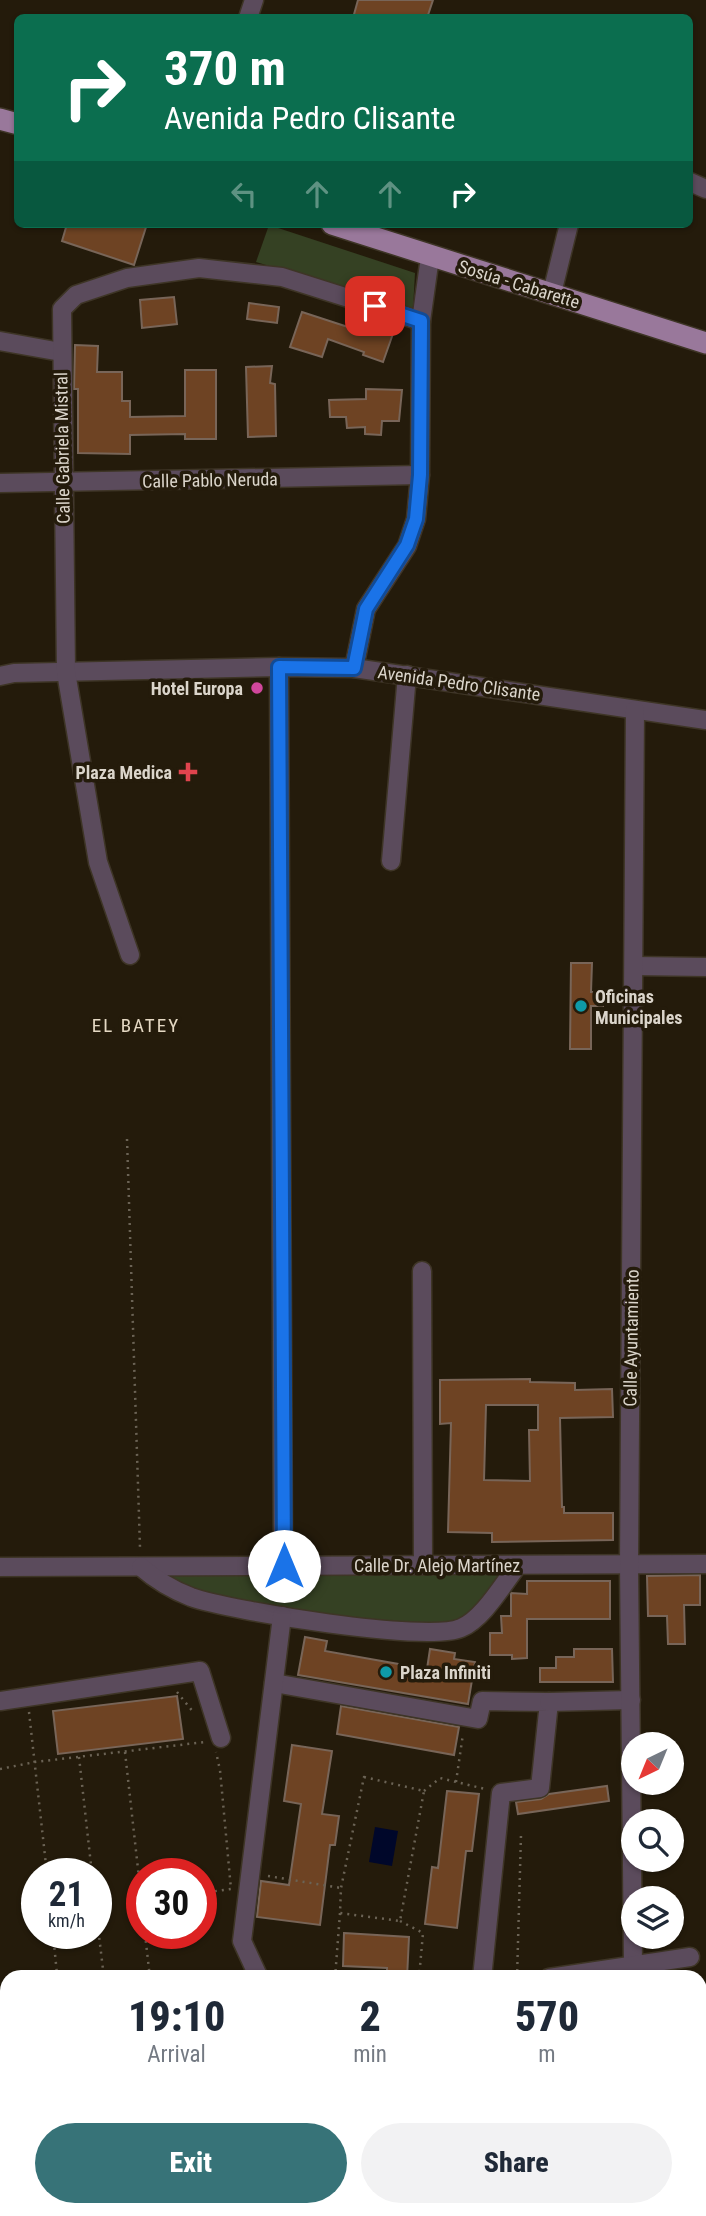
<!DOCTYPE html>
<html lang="en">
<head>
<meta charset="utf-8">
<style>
  body { margin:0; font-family:"Roboto Condensed",sans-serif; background:#f2f2f3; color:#1f2937; height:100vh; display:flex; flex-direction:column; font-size:26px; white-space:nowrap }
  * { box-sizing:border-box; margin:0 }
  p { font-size:23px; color:#747a83 }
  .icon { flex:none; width:38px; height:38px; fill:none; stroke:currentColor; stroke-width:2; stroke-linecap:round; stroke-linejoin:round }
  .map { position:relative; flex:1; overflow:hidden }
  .sheet { position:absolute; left:0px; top:1970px; width:707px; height:247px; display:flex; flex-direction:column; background:#fff; border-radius:21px 21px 0 0; box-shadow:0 2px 5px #0004 }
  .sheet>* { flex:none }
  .top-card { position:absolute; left:14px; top:14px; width:679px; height:214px; border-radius:10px; box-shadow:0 2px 5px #0004; background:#0b6e4f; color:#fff; overflow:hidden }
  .needle { width:46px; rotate:223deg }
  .buttons { position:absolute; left:621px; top:1732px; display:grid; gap:14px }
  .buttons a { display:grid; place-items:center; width:63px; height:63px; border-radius:50%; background:#fff; box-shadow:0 2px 5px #0004; font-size:35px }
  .speed { position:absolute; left:21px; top:1858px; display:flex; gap:14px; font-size:35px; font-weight:700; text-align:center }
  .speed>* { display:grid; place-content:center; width:91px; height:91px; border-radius:50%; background:#fff; box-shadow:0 2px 5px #0004; line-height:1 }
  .speed small { font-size:18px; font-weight:400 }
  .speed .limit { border:10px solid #d22; background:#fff; color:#111 }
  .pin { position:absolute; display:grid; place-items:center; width:60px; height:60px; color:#fff; margin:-30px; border-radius:14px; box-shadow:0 4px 10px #0006 }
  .me { position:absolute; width:77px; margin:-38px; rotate:0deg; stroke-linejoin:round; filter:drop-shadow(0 0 5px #0008) }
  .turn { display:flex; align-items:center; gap:24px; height:147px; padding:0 35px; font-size:32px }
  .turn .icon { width:91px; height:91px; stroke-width:2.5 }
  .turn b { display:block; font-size:49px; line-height:60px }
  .lanes { display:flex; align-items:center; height:66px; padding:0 35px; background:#0003; justify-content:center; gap:35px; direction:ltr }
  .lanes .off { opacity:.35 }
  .eta { display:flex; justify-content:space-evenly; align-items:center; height:119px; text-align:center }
  .eta b { font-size:42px; font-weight:800; line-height:49px }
  .primary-button { display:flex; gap:14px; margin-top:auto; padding:14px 35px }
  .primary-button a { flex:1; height:80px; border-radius:42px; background:#377378; color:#fff; font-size:28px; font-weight:800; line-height:80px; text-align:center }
  .primary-button a+a { background:#f2f2f3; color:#1f2937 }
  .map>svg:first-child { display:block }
  .green { fill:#354123 }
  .sand { fill:#2b2303 }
  .water { fill:#00072a }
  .building { fill:#6e4323; stroke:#786558; stroke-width:2; fill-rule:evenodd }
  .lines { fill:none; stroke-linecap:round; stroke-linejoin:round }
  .minor-casing { stroke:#3e3526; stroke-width:21 }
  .major-casing { stroke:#3e3526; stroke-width:24 }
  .path { stroke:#6b6355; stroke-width:2.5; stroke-dasharray:2 5; stroke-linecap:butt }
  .minor { stroke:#5b4b5c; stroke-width:18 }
  .major { stroke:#99789b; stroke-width:21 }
  .route-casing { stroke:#114b97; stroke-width:18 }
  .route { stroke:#1a73e8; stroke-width:12 }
  .hotel-dot { fill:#d1479c; stroke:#241b0b; stroke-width:2.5 }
  .health-dot { fill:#e0444e; stroke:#241b0b; stroke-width:2.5 }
  .culture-dot { fill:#0f9aa8; stroke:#241b0b; stroke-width:2.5 }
  .labels { text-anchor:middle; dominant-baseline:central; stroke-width:7; stroke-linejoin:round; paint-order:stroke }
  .street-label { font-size:18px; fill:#dbd5cb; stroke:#241b0b }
  .poi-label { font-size:18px; font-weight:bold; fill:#dbd5cb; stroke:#241b0b; text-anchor:end }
  .neighbourhood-label { font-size:19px; letter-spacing:2px; fill:#e4d8c3; stroke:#241b0b }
</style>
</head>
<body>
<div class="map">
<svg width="706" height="2216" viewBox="0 0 706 2216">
  <rect width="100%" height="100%" fill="#241b0b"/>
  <!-- green -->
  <g class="green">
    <path d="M269,225L415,273L413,309L256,262Z"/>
    <path d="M502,1569L478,1605L458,1623L431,1626L313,1614L195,1595L155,1575Z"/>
  </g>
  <!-- sand -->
  <path class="sand" d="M700,2193H706V2216H426L420,2210H700Z"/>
  <!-- water -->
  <g class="water">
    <path d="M375,1827L398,1831L392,1866L369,1862Z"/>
    <path d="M700,2060H706V2177L700,2178Z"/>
    <path d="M7,2112V2210H420L426,2216H0V2113Z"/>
  </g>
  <!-- building -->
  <g class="building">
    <path d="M358,0H433L427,18H353Z"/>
    <path d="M67,224H147L134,265L62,241Z"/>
    <path d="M174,297L177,324L142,328L140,300Z"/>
    <path d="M249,303L279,307L277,323L247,319Z"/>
    <path d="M302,312L351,328L355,319L373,325L374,321L395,328L383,362L363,355L364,352L328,339L322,357L290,347Z"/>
    <path d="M75,345L98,346L97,372H122V401H130V417L185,416V370H216V439H185V434L130,435V454L78,453V389H74Z"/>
    <path d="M272,366L270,383L275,384L276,436L248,437L246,367Z"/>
    <path d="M366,389L402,390L399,421H382L381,435L365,434V427L347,428L346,417H330L329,400L366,399Z"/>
    <path d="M571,963H592L591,992H603V1006H591V1049H570Z"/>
    <path d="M530,1379V1382L575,1383V1390L612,1389L613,1417L560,1418L562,1507H564V1513H613V1540L492,1542V1533L448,1532L451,1423L440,1424V1380ZM486,1405H538V1430H529L530,1481L484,1480Z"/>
    <path d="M700,1575V1605H684L685,1644H668L667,1616H648L647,1576Z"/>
    <path d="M527,1581H610V1619H527V1658L512,1659V1655H490V1633H502L501,1616H511V1593L527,1594Z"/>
    <path d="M305,1637L327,1641L325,1651L427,1669L430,1649L455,1653L454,1659L475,1662L468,1704L298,1675Z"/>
    <path d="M574,1649H612L613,1682H540V1668H556V1657H574Z"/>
    <path d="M177,1696L183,1739L58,1754L53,1711Z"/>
    <path d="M341,1706L459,1727L454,1755L337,1734Z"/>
    <path d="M292,1745L332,1751L322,1814L339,1816L335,1845H330L320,1925L257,1917L261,1881L289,1885L301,1804L284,1801Z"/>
    <path d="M607,1786L609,1801L518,1814L516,1802L541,1799L549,1794Z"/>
    <path d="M447,1791L479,1794L472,1851H466L457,1928L425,1924L432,1867L438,1868Z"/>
    <path d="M344,1933L409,1937L407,1978H387V1968L343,1966Z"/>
  </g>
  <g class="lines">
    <defs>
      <g id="minor">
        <path d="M248,18L254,0"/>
        <path d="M690,182L706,189"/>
        <path d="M552,293L569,224"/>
        <path d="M0,341L61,352"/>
        <path d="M0,483L420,475"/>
        <path d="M279,667L283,1566"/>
        <path d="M354,668L366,609L407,546L416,519L420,475L421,321L430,257"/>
        <path d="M0,676L14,673L279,667L354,668L706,720"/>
        <path d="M391,861L407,675"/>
        <path d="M130,955L98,862L66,672L62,309L76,295L127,278L199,268L282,277L421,321"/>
        <path d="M635,966L706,967"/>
        <path d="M422,1271L423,1565"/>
        <path d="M0,1567L706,1564"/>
        <path d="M141,1567C156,1580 173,1590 191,1597C231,1611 427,1643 461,1628C483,1619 503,1584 518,1565"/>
        <path d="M274,1683L478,1719L482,1701L549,1702L540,1788L501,1793L482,1978"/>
        <path d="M0,1701L200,1671L221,1738"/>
        <path d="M549,1702L631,1700"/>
        <path d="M633,1965L629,1564L635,710"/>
        <path d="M259,1978L242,1941L282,1616"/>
        <path d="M549,1978L690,1957"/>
      </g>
      <g id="major">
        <path d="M0,119L18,124"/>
        <path d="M332,224L706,343"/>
      </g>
    </defs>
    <!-- minor casing -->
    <use href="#minor" class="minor-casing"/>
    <!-- major casing -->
    <use href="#major" class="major-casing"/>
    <!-- path -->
    <g class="path">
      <path d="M127,1139L140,1548"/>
      <path d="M177,1692L194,1713"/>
      <path d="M29,1712L47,1874"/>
      <path d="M125,1752L142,1905"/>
      <path d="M79,1757L92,1874"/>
      <path d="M0,1769L35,1762L205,1742"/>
      <path d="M364,1777L424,1791L400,1921L340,1913L341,1888Z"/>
      <path d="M456,1782L463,1734"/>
      <path d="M424,1791L440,1778L485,1789"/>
      <path d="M268,1876L341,1888"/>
      <path d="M201,1893L231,1889L220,1770L216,1752"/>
      <path d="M96,1910L104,1978"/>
      <path d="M400,1921L423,1933L419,1978"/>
      <path d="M53,1934L57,1974"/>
      <path d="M145,1934L150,1978"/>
      <path d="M136,1978L149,1976"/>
      <path d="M335,1978L340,1913"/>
      <path d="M517,1978L521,1835"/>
      <path d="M0,1992H7"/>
      <path d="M0,2056L7,2057"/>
    </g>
    <!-- minor -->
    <use href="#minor" class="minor"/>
    <!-- major -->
    <use href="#major" class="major"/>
  </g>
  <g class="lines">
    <defs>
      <path id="route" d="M284,1566L279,667L354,668L366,609L407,545L416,519L420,475L421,321L375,306"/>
    </defs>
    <!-- route casing -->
    <use href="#route" class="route-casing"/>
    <!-- route -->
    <use href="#route" class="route"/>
  </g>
  <!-- markers -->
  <circle class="hotel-dot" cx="257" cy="688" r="7"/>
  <path class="health-dot" d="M184.5 761.5h7v7h7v7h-7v7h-7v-7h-7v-7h7z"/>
  <g class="culture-dot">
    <circle cx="581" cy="1006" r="7"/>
    <circle cx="386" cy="1672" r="7"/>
  </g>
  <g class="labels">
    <!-- street labels -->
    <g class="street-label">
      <text transform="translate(519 284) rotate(17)">Sosúa - Cabarette</text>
      <text transform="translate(62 448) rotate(-91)">Calle Gabriela Mistral</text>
      <text transform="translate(210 480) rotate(-1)">Calle Pablo Neruda</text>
      <text transform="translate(459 683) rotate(8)">Avenida Pedro Clisante</text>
      <text transform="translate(631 1338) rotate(-89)">Calle Ayuntamiento</text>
      <text x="437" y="1565">Calle Dr. Alejo Martínez</text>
    </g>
    <!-- poi labels -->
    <g class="poi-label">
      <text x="243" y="688">Hotel Europa</text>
      <text x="172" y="772">Plaza Medica</text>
      <text x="595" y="996" text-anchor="start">Oficinas<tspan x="595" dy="21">Municipales</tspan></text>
      <text x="400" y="1672" text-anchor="start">Plaza Infiniti</text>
    </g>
    <!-- neighbourhood labels -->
    <g class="neighbourhood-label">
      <text x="136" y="1025">EL BATEY</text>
    </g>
  </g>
</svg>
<div class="buttons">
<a><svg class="needle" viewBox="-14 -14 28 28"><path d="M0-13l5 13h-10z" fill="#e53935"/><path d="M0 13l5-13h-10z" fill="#747a83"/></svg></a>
<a><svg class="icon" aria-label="search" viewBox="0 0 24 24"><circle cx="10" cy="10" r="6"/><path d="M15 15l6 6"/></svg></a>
<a><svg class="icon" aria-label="layers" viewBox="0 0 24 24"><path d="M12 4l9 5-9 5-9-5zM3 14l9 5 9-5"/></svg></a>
</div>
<div class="speed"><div>21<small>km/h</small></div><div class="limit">30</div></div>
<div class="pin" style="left:375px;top:306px;background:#d93025"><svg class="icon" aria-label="arrive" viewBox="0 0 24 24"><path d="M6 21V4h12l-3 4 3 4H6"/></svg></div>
<svg class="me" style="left:284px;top:1566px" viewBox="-20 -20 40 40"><circle r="19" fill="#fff"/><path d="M0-13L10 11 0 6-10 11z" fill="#1a73e8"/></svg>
<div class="top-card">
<div class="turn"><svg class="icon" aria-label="right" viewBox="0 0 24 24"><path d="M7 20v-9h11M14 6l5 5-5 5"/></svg><div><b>370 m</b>Avenida Pedro Clisante</div></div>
<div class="lanes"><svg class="icon off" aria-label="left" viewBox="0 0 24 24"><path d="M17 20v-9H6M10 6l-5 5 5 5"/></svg><svg class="icon off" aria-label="ahead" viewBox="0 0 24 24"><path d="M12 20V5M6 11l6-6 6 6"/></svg><svg class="icon off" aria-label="ahead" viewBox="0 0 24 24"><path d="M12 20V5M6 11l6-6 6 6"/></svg><svg class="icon" aria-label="right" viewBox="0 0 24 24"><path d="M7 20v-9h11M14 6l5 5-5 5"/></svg></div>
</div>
<section class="sheet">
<div class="eta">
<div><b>19:10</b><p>Arrival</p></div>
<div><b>2</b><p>min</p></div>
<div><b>570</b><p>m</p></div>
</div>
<div class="primary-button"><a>Exit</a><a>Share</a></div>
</section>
</div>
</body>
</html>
